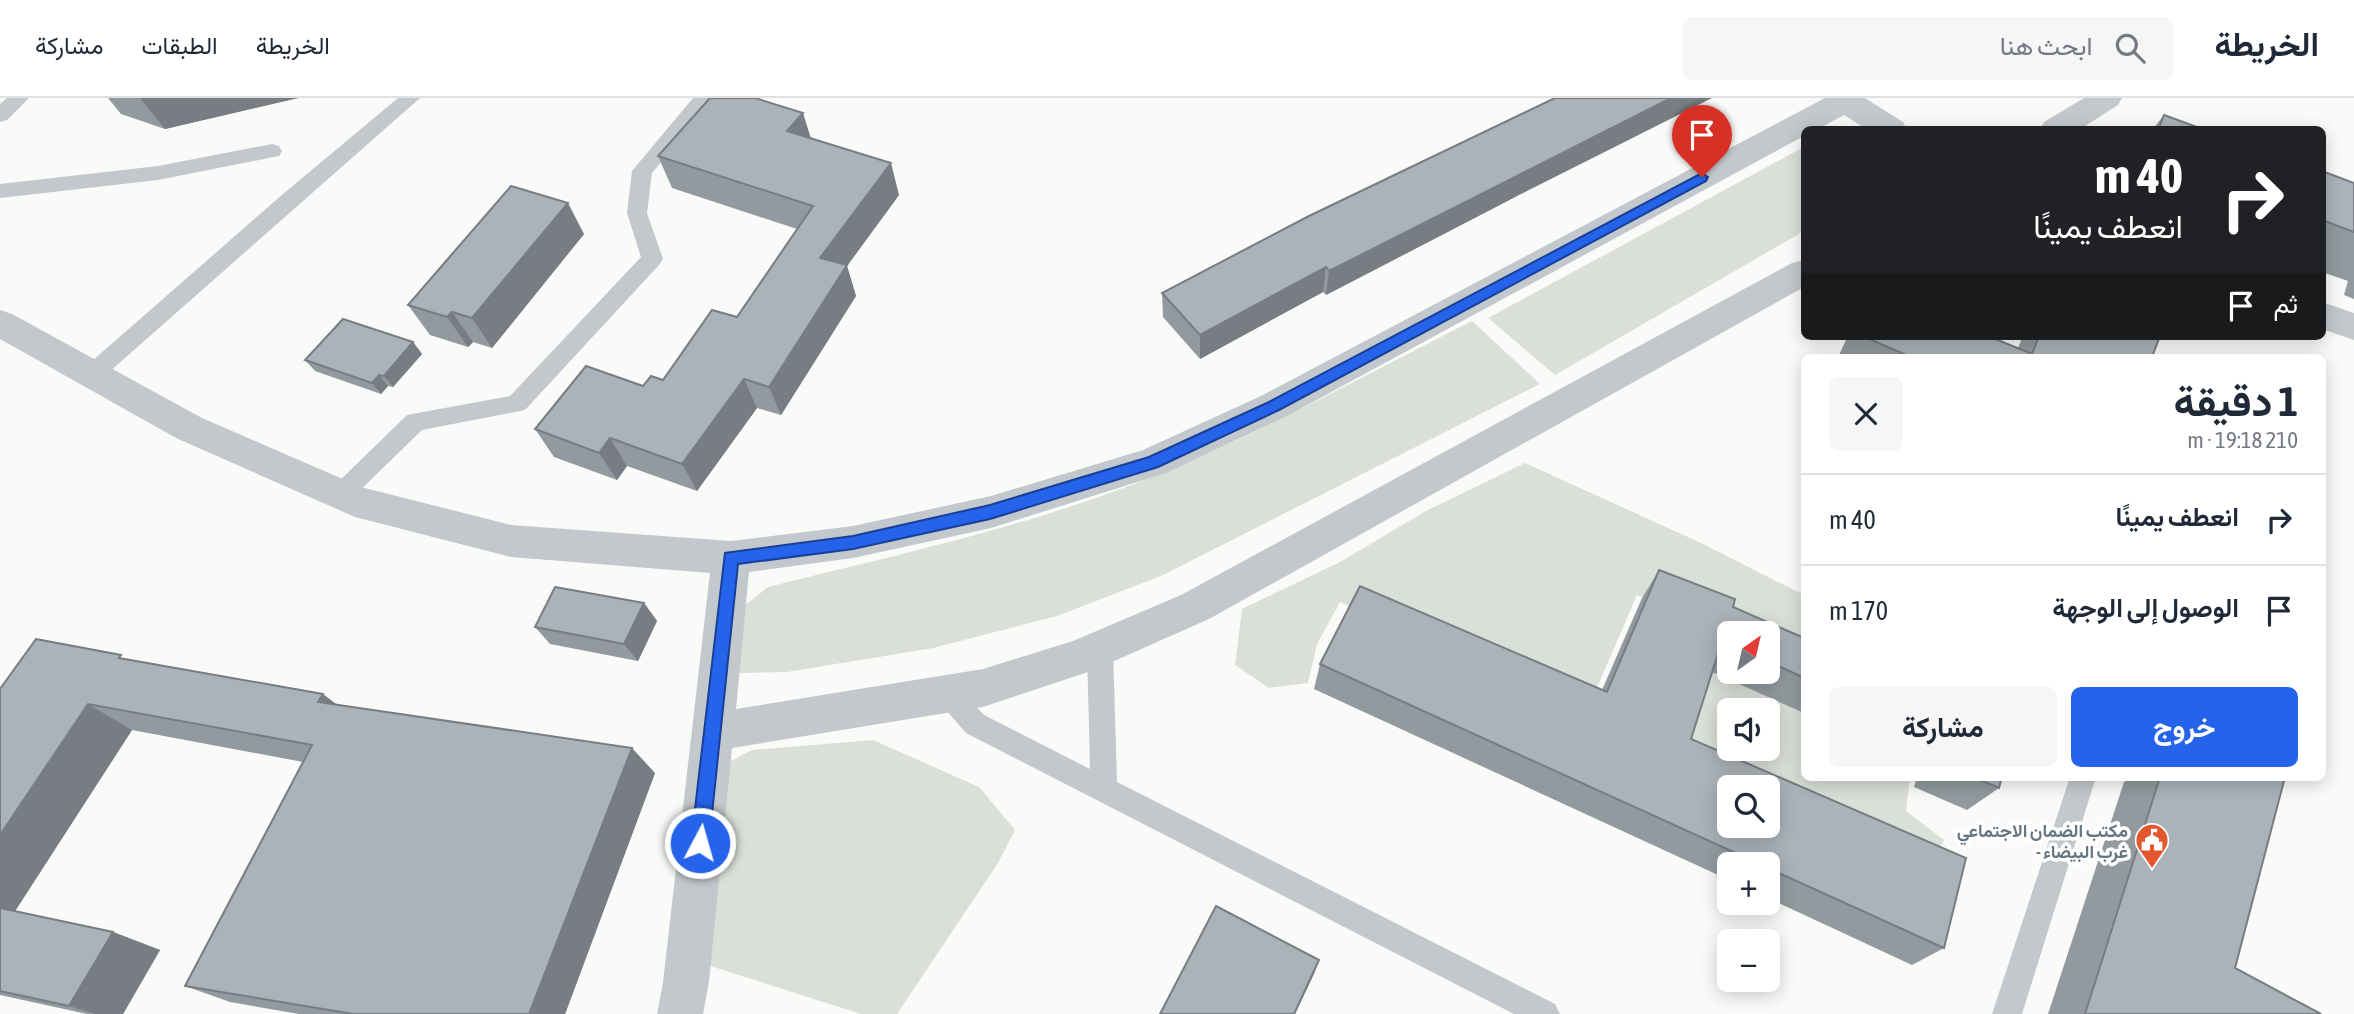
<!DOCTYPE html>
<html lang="ar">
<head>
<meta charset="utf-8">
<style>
  body { margin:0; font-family:"Asap Condensed",Vazirmatn,sans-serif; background:#f6f6f7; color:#1f2937; direction:rtl; height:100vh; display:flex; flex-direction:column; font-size:26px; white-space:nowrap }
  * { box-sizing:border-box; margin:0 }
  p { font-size:23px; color:#747a83 }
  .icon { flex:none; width:38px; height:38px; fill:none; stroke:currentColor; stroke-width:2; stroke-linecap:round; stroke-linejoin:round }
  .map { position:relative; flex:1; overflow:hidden; direction:ltr }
  .details { position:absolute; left:1801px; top:256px; width:525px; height:427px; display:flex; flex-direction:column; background:#fff; border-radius:10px; box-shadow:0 4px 18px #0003; direction:rtl }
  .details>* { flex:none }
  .banner { position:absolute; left:1801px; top:28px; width:525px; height:214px; border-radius:10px; box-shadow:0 4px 18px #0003; direction:rtl; background:#202124; color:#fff; overflow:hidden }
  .needle { width:46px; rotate:34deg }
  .tools { position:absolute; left:1717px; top:523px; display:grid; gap:14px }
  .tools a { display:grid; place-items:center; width:63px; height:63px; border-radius:10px; background:#fff; box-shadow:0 4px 18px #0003; font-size:35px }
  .pin { position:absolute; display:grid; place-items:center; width:60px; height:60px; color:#fff; margin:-72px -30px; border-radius:50% 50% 50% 0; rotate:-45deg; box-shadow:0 0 7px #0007 }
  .pin .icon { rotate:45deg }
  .me { position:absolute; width:77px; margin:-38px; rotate:6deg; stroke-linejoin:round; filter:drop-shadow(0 0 5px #0008) }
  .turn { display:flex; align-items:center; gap:24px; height:147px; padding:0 28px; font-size:32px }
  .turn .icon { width:91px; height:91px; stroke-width:2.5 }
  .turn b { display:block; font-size:49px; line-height:60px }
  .then { display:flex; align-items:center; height:66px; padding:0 28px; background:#0003; gap:14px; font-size:26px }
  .round { display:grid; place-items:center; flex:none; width:74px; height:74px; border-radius:10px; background:#f6f6f7 }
  .summary { display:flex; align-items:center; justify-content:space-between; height:119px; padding:0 28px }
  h1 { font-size:42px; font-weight:700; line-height:52px }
  .cta { display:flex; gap:14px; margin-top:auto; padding:14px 28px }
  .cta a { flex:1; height:80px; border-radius:10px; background:#2563eb; color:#fff; font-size:28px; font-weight:700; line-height:80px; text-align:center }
  .cta a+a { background:#f6f6f7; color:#1f2937 }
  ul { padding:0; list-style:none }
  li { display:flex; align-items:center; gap:21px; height:91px; padding:0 28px; border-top:2px solid #e0e1e3 }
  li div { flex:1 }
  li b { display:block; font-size:26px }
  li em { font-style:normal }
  header { display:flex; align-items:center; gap:42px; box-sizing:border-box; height:98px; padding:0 35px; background:#fff; border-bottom:2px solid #e0e1e3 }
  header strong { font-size:33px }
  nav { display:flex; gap:38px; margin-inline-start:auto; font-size:24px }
  .search { width:490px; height:63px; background:#f6f6f7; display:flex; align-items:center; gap:18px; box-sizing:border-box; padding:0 24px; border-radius:10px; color:#747a83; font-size:26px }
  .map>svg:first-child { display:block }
  .green { fill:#dadfd7; fill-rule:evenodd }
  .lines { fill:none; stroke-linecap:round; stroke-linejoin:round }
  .service { fill:#c3c8cc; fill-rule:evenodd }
  .minor { fill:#c3c8cc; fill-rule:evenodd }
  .wall { fill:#929a9f; fill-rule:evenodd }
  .shaded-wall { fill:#777d82 }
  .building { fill:#aab3b9; stroke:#777d82; stroke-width:2; fill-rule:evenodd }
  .route { fill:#2563eb; stroke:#184099; stroke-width:2 }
  .labels { text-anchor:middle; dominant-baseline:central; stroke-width:7; stroke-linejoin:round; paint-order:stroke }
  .poi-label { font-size:18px; font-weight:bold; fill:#657683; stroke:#fff; text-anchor:end }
</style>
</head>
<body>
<header>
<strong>الخريطة</strong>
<div class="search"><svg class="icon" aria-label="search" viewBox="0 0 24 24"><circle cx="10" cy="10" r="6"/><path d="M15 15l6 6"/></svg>ابحث هنا</div>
<nav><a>الخريطة</a><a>الطبقات</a><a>مشاركة</a></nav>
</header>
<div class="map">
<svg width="2354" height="916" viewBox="0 0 2354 916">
  <rect width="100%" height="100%" fill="#fafaf8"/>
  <!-- green -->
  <g class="green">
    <path d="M1804,49V133L1555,277L1488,220Z"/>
    <path d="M1472,223L1540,286L1161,478L1057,518L933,550L787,574L731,575L740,511L768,489C889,459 1012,432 1129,388C1247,343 1359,280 1472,223Z"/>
    <path d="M1525,365L1701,445L1804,497V679H1910L1906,713L1944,742L1929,770L1768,690L1679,663L1720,528L1637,497L1587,613L1340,504L1317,546L1308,585L1269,590L1235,567L1242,511L1340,464L1426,413ZM1729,536H1768V574H1729ZM1729,612H1768V651H1729Z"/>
    <path d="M873,642L979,689L1015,732L998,765L897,916H861L701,865L716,671L752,652Z"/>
  </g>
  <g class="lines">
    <!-- service -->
    <g class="service">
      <path d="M7,0H29L7,22L0,24V6Z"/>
      <path d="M398,0H420L100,282L92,285L84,282L81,276L84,270L283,96Z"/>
      <path d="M693,0H714L652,75L647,115L663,161L659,167L525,312L422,332L348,404L340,407L332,404L328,397L332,390L407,317L510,298L641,159L627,115L632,73Z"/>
      <path d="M272,46L279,48L282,53L279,58L158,82L0,100V86L158,68Z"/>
      <path d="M1100,540L1109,543L1113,551L1117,684L1555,906L1560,916H1514L966,635L939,604L935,596L939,588L948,584L957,588L984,617L1090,671L1087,551L1091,543Z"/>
      <path d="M2070,679H2096L2022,916H1992Z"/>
    </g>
    <!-- minor -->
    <g class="minor">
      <path d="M1825,0H1865L1903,24L1907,32H1868L1844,17L1816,32H1804V38L1287,318L1166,375L991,430L853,460L749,474L736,611L983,571L1073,543L1181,497L1792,165L1804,162V189L1209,521L1094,572L983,609L732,650L709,884L703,916H657L663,884L710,475L511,459L355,419L176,340L0,241V212L12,216L202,320L361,389L511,427L731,443L853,428L991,398L1143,352L1261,298Z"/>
      <path d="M2084,0H2122L2118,7L2079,32H2040L2044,24Z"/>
      <path d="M2322,204L2354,215V242L2322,231Z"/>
    </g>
  </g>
  <!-- wall -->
  <g class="wall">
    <path d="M108,0H298L165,31L121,16Z"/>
    <path d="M2164,17L2205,32H2152Z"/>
    <path d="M811,41L899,97L847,168L856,198L781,317L757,310L697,393L627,368L617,382L554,359L535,331L643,288L663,282L737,219L797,131L672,90L658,58Z"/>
    <path d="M2322,73L2354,85V201L2344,197L2348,183L2322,174Z"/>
    <path d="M1517,98L1326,197L1323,194L1200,261L1163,219L1162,195Z"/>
    <path d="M584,136L492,250L473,244L468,249L430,237L408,207Z"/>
    <path d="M1848,238H1988L2018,250L2023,238H2160L2152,259H1838Z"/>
    <path d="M413,244L422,256L393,289L388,288L381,296L315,273L305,262Z"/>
    <path d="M1659,472L1733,509L1804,540V615L1712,574L1691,641L1944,850L1912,867L1768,800V766H1729V782L1314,591L1320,566L1602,592L1642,500ZM1729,536H1768V574H1729Z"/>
    <path d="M644,505L657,523L638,563L550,546L535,529Z"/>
    <path d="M127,561L655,675L565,916H299L230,904L185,888L303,664L132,632L15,813L113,834L160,852L123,916H87L0,897V591Z"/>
    <path d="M1917,679H2002L1999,690L1967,712L1914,689Z"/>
    <path d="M2132,679H2285L2235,870L2321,916H2048L2124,684Z"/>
  </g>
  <!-- shaded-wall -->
  <g class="shaded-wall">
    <path d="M140,0H298L165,31Z"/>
    <path d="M1671,0H1712L1517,98L1326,197L1329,173Z"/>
    <path d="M803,15L813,47L787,33Z"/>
    <path d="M891,65L899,97L847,168L856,198L781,317L769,289L820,160Z"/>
    <path d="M568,105L584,136L492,250L472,220Z"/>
    <path d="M1326,169L1323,194L1200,261V237Z"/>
    <path d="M452,214L473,244L468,249L447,219Z"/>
    <path d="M413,244L422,256L393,289L384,278Z"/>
    <path d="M379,277L388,288L381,296L372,285Z"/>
    <path d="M744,281L757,310L697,393L682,366Z"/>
    <path d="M610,340L627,368L617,382L599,355Z"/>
    <path d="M644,505L657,523L638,563L624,546Z"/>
    <path d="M323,596L357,622L318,604Z"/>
    <path d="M88,606L132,632L10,821L0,817V737Z"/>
    <path d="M632,650L655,675L565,916H529Z"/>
    <path d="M113,834L160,852L123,916H96L69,908Z"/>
    <path d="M1319,862L1314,876L1295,916H1294Z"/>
  </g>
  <!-- building -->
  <g class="building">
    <path d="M710,0H755L803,15L787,33L891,65L820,160L847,167L769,289L744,281L682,366L610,340L599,355L535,331L586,268L643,288L651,278L663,282L712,212L737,219L813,108L658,58Z"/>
    <path d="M1555,0H1671L1329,173L1326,169L1200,237L1162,195L1309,118Z"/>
    <path d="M2164,17L2205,32H2158Z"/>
    <path d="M2322,73L2354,85V134L2322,122Z"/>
    <path d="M511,88L568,105L472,220L452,214L447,219L408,207Z"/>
    <path d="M343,221L413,244L384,278L379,277L372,285L305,262Z"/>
    <path d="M1862,238H1988L2032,256L2039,238H2160L2152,259H1911Z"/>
    <path d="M1659,472L1735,501L1733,509L1804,540V580L1768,563V536H1729V546L1722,543L1691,641L1966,760L1944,850L1768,770V766H1760L1320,566L1360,488L1607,594ZM1729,690H1768V728H1729Z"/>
    <path d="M555,489L644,505L624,546L535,529Z"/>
    <path d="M36,541L121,557L119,560L323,596L318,604L632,650L529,916H353L185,888L312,647L88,606L0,737V591Z"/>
    <path d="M1973,679H2002L1999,690Z"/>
    <path d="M2160,679H2285L2235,870L2321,916H2085Z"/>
    <path d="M1216,808L1319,862L1294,916H1160Z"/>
    <path d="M0,810L113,834L69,908L0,893Z"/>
  </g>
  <!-- route -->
  <path class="route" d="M1702,75L1708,79L1706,83L1279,312L1158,369L990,421L853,451L738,466L709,745L707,751L700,754L694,751L691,745L725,455L853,438L990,407L1149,359L1269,304Z"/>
  <!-- icons -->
  <defs>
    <symbol id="civic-pin" viewBox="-11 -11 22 30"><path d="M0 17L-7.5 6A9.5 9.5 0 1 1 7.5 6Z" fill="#e4572e" stroke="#fff"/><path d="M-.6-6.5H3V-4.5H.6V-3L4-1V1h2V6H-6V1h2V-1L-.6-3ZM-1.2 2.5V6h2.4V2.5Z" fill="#fff"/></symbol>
  </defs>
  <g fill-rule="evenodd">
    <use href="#civic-pin" x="2133" y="723" width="38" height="52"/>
  </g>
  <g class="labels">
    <!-- poi labels -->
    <g class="poi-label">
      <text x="2128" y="732">مكتب الضمان الاجتماعي<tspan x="2128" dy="21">- غرب البيضاء</tspan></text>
    </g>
  </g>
</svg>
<div class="tools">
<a><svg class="needle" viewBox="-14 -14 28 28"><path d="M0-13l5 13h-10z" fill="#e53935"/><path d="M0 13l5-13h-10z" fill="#747a83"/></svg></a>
<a><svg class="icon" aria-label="sound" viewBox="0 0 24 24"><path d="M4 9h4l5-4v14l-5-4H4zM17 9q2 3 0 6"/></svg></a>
<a><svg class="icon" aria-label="search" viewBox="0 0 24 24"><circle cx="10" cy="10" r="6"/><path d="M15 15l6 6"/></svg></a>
<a>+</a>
<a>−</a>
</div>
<div class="pin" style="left:1702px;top:79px;background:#d93025"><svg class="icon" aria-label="arrive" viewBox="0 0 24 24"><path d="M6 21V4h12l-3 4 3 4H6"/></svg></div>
<svg class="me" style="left:700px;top:745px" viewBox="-20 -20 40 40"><circle r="17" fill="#2563eb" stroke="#fff" stroke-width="3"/><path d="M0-11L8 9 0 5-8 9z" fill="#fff"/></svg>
<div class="banner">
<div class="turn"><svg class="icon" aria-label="right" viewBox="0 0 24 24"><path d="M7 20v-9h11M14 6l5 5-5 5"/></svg><div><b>40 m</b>انعطف يمينًا</div></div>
<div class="then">ثم<svg class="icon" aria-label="arrive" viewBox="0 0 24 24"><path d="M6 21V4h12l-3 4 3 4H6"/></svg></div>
</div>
<section class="details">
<div class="summary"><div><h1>1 دقيقة</h1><p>210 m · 19:18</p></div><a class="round"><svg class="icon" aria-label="close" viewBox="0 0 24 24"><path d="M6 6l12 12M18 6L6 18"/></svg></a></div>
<ul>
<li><svg class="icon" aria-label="right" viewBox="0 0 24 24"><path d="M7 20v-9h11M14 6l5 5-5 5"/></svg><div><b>انعطف يمينًا</b></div><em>40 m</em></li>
<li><svg class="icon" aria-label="arrive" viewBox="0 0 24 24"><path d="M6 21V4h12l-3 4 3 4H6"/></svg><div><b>الوصول إلى الوجهة</b></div><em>170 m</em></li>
</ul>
<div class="cta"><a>خروج</a><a>مشاركة</a></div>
</section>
</div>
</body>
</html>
